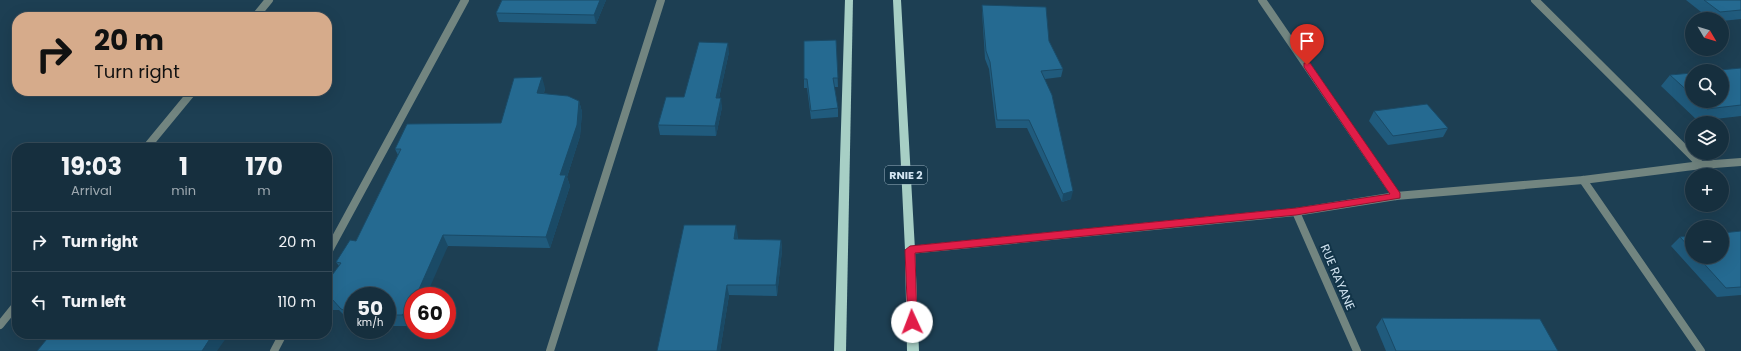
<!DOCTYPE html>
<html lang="en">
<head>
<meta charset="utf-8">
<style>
  body { margin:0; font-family:Poppins,sans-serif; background:#1f3745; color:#f1f3f6; height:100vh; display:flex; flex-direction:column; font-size:15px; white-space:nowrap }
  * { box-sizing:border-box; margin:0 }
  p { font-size:13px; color:#9ea9b0 }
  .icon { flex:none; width:22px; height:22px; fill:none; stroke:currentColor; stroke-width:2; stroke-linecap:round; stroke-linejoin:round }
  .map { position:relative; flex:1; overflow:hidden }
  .drawer { position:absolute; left:12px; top:143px; width:320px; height:196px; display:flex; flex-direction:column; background:#162f3e; border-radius:16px; box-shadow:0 4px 16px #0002,0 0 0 1px #354a58 }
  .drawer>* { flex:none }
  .top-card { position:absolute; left:12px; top:12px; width:320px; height:84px; border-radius:16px; box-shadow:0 4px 16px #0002,0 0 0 1px #354a58; background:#d6ab8b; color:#111; overflow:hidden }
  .needle { width:26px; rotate:128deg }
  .tools { position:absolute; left:1685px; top:12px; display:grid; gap:8px }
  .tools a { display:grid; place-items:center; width:44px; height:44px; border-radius:50%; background:#162f3e; box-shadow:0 4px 16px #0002,0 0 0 1px #354a58; font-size:20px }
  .speed { position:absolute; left:344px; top:287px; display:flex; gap:8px; font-size:20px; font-weight:700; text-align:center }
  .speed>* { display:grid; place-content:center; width:52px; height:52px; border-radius:50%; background:#162f3e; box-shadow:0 4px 16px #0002,0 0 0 1px #354a58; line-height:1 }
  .speed small { font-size:10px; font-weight:400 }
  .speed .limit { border:6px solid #d22; background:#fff; color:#111 }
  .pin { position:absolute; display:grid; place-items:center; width:34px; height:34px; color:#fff; margin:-41px -17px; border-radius:50% 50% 50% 0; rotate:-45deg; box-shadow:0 0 4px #0007 }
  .pin .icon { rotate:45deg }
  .me { position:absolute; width:44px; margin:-22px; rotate:358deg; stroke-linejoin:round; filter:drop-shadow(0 0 3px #0008) }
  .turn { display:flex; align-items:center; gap:14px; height:84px; padding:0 16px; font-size:18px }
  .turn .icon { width:52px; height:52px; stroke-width:2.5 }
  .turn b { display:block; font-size:28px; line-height:34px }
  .eta { display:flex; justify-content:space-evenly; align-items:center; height:68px; text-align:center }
  .eta b { font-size:24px; font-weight:700; line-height:28px }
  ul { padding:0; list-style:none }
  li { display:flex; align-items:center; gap:12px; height:60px; padding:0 16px; border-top:1px solid #354a58 }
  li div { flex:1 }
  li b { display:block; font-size:15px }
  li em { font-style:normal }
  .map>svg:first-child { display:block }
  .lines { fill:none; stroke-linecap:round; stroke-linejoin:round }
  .street { stroke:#728580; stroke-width:8 }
  .primary { fill:#a7cfc5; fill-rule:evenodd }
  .wall { fill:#205b7d }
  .shaded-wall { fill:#1a4a66 }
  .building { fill:#256a91; stroke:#1a4a66 }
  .route { fill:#e11d48; stroke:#92132f }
  .labels { text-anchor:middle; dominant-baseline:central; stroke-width:4; stroke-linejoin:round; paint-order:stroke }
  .shield { fill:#123448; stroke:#98afbe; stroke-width:1 }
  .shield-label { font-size:11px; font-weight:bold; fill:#d2e4f1 }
  .street-label { font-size:12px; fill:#d2e4f1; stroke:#123448 }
</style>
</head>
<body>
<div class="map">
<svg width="1741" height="351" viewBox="0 0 1741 351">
  <rect width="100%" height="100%" fill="#1d3f53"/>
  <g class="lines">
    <!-- street -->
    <g class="street">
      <path d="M1262,0L1396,196"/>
      <path d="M1535,0L1701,165"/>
      <path d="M255,17L269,0"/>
      <path d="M146,148L193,91"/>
      <path d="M1583,180L1701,351"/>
      <path d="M1296,212L1357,351"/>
      <path d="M910,250L1296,212L1396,196L1583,180L1701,165L1741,162"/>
      <path d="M327,254L465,0"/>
      <path d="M0,325L17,304"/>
      <path d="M274,351L283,334"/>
      <path d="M550,351L661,0"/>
    </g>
    <!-- primary -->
    <g class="primary">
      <path d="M845,0H853L846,351H834Z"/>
      <path d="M893,0H901L915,250L919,351H907L905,250Z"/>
    </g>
  </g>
  <!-- wall -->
  <g class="wall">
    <path d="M502,0H606L596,24L499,22L496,13Z"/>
    <path d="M1686,0H1741V19L1722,21V19H1710Z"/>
    <path d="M982,5L1049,41L1063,69L1061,77L1045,79L1071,199L1062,202L1027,128H996L989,69L985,59L982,12Z"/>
    <path d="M836,40L838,87H834L838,108V117L811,119L807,88H804V79Z"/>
    <path d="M729,52L719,98L722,107L716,136L660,135L658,125Z"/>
    <path d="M1741,68V116L1698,121L1661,86L1670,75L1692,73V101H1722Z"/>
    <path d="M545,88L544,93L579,101L582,112L580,136L567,177L570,186L550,248L448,246L413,296V320L408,326H387V296H353V322L348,319L339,310H327V282L339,266L336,262L356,241L398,155L395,149L501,123Z"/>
    <path d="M1374,111L1448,128L1443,137L1388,145L1369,121Z"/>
    <path d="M1741,231V295L1717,297L1671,246L1680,237L1692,236V257H1722Z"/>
    <path d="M738,236V239L781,240L782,250L777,296L729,295L720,351H657Z"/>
    <path d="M1382,318L1558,351H1386L1376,327Z"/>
  </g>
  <!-- shaded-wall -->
  <g class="shaded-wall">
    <path d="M600,0H606L596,24L594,15Z"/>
    <path d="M728,43L729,52L717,107L716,98Z"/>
    <path d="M542,77L545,88L541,104L537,93Z"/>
    <path d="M721,98L722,107L716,136L715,126Z"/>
    <path d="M579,101L582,112L580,136L567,177L570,186L550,248L546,237L560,175Z"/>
    <path d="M1073,191L1071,199L1062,202L1063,194Z"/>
    <path d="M736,225L738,236L736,249L734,239Z"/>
    <path d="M443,235L448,246L426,296H416Z"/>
    <path d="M781,240L782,250L777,296L776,285Z"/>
    <path d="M727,285L729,295L720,351H717Z"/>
    <path d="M413,302V320L408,326L402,315Z"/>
    <path d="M213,334H229L217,351H202Z"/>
  </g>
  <!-- building -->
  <g class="building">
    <path d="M502,0H600L594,15L496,13Z"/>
    <path d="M1704,0H1741V10L1720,12Z"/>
    <path d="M982,5L1046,7L1049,41L1063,69L1041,71L1052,95L1073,191L1063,194L1029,120H997L990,62L986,51Z"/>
    <path d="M836,40L838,78H833L838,108L811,111L807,79H804V41Z"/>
    <path d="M699,42L728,43L716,98H721L715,126L658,125L666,97H684Z"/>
    <path d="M1741,68V105L1707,109L1699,101H1722V71H1709Z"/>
    <path d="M1692,73V95L1670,75Z"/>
    <path d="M542,77L537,93L568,96L579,101L577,125L560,175H566L546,237L443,235L416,296H413V302L412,304L402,315H387V296H353V314L341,309L332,299H327V282L341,263L336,262L350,240L356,241L401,149H395L407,124L501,123L514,78Z"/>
    <path d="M1427,104L1448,128L1393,136L1374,111Z"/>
    <path d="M684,225H736L734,239L781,240L776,285H727L717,351H657Z"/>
    <path d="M1741,231V287L1726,288L1698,257H1722V233Z"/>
    <path d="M1692,236V250L1680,237Z"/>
    <path d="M1382,318L1540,319L1558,351H1396Z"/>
    <path d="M51,334H213L202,351H37Z"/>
  </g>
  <!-- route -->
  <path class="route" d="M1304,63H1310L1400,193V198L1296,215L915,253L917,322L915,325H908L905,250L910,246L1296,208L1390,194L1304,67Z"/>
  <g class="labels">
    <!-- shield labels -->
    <rect class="shield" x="885" y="166" width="42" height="18" rx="3"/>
    <g class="shield-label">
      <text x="906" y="175">RNIE 2</text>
    </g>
    <!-- street labels -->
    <g class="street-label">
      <text transform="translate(1338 277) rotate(67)">RUE RAYANE</text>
    </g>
  </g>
</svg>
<div class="tools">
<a><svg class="needle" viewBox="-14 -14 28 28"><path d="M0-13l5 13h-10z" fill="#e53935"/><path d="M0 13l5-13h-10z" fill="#9ea9b0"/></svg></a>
<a><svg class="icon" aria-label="search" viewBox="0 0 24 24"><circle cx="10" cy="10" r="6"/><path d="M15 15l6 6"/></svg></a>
<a><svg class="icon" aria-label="layers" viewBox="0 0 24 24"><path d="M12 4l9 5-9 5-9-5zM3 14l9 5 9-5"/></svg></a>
<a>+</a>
<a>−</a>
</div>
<div class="speed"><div>50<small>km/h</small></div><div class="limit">60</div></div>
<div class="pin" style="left:1307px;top:65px;background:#d93025"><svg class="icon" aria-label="arrive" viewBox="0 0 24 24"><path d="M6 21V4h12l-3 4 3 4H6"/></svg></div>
<svg class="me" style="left:912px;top:322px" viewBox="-20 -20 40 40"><circle r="19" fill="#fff"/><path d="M0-13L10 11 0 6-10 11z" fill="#e11d48"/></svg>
<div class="top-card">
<div class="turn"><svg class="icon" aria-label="right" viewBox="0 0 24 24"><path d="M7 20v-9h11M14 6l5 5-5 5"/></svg><div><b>20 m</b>Turn right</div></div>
</div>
<section class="drawer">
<div class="eta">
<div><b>19:03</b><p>Arrival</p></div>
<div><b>1</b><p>min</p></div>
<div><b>170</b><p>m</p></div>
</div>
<ul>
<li><svg class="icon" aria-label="right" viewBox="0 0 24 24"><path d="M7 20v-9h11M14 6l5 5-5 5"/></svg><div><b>Turn right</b></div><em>20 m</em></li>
<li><svg class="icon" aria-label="left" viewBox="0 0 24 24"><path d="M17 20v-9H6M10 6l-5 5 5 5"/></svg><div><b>Turn left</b></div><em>110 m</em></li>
</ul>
</section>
</div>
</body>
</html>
